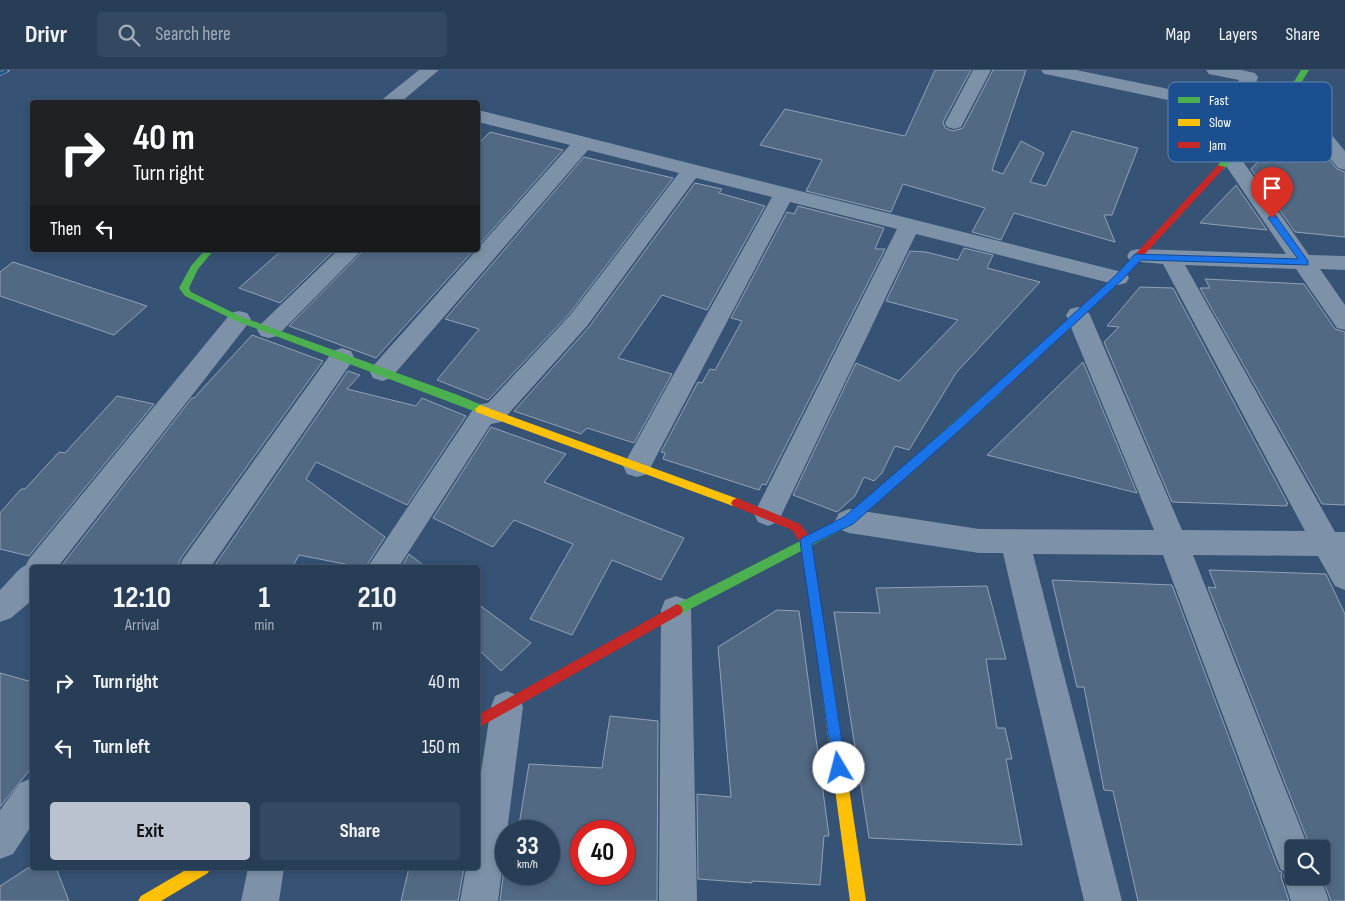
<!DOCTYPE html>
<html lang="en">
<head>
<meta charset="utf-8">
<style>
  body { margin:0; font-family:"Sofia Sans Condensed",sans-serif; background:#344961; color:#f1f3f6; height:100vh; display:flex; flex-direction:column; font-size:19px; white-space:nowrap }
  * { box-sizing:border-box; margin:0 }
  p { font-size:16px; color:#a5aeba }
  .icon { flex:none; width:28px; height:28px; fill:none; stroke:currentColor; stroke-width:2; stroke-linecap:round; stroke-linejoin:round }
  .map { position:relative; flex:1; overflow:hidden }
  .side { position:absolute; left:30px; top:495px; width:450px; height:305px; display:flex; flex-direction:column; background:#283e57; border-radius:5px; box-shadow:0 2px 8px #0003,0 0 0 1px #44576d }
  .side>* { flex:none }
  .hud { position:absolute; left:30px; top:30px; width:450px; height:152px; border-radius:5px; box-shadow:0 2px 8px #0003,0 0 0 1px #44576d; background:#202124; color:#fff; overflow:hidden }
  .buttons { position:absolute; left:1285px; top:770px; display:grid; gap:10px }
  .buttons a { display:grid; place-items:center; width:45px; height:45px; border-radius:5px; background:#283e57; box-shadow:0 2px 8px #0003,0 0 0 1px #44576d; font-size:25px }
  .speed { position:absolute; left:495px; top:750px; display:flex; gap:10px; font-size:25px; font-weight:700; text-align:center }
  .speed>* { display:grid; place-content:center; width:65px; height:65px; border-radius:50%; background:#283e57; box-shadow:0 2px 8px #0003,0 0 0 1px #44576d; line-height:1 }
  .speed small { font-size:12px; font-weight:400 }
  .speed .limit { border:8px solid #d22; background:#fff; color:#111 }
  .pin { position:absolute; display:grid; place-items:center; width:42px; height:42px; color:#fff; margin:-51px -21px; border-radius:50% 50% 50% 0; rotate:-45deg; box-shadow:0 0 5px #0007 }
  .pin .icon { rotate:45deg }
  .me { position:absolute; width:55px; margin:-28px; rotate:352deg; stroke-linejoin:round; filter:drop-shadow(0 0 4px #0008) }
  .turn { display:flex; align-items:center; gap:18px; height:105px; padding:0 20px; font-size:22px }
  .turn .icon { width:65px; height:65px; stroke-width:2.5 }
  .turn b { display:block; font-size:35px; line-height:42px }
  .then { display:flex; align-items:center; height:48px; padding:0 20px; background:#0003; gap:10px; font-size:19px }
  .eta { display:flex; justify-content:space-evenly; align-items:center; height:85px; text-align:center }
  .eta b { font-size:30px; font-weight:700; line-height:35px }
  .button { display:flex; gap:10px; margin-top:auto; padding:10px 20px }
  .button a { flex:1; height:58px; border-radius:5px; background:#b9c2ce; color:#111; font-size:20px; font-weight:700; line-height:58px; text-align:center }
  .button a+a { background:#344961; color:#f1f3f6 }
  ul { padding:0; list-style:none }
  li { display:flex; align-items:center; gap:15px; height:65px; padding:0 20px }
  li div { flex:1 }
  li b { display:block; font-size:19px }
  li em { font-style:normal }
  header { display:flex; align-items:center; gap:30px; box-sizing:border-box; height:70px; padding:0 25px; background:#283e57; border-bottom:1px solid #44576d }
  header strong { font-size:24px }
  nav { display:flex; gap:28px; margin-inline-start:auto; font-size:18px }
  .search { width:350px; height:45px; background:#344961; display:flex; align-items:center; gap:12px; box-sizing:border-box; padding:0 18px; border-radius:5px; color:#a5aeba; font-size:19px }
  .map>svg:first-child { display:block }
  .building { fill:#526984; stroke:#92a2b6; fill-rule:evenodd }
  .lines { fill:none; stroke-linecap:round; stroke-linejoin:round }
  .street { fill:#7d92a8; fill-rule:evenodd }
  .fast { fill:#4caf50; fill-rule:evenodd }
  .slow { fill:#ffc107; fill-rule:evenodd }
  .jam { fill:#c62828; fill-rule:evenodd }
  .rail-casing { stroke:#7e92a7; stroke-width:4 }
  .rail { stroke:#1b4f8f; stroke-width:2.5; stroke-dasharray:8; stroke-linecap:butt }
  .route { fill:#1a73e8; stroke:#114b97 }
  .key { fill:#1b4f8f; stroke:#5f84b1; stroke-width:1 }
  .key-label { font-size:14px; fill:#fff }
</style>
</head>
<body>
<header>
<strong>Drivr</strong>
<div class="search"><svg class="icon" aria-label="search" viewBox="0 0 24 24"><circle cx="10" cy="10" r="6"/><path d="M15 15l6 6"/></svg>Search here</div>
<nav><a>Map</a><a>Layers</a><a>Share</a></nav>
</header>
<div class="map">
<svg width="1345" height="831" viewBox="0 0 1345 831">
  <rect width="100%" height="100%" fill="#365274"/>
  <!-- building -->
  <g class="building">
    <path d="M935,0H971L943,52L945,58L953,61L963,58L993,0H1026L992,100L1003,104L1021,71L1044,83L1030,112L1046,116L1072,61L1138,78L1112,145H1104L1115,172L1014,143L1001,170L972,162L985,138L903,114L891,142L806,121L822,90L760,75L785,39L905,66Z"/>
    <path d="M490,62L563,80L478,176V74Z"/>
    <path d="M1264,85H1326L1337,99L1345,102V167L1295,162L1251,99Z"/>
    <path d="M584,87L673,108L570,243L488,330L437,310L479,259L445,249Z"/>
    <path d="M695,113L722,119L719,123L765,136L707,240L662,225L618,288L672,304L634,373L587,358L581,364L514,341L589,257Z"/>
    <path d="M1236,115L1267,160L1200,153Z"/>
    <path d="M798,136L884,158L875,179H885L766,415L762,414L759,420L663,389L665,383L661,382L698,312L702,313L710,299L715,300L742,251L731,248L787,142L794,144Z"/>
    <path d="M964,178L993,185L987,198L1040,212L956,303L909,380L895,376L882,403L874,411L864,407L855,426L837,442L793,425L856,293L899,311L958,250L886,231L910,181L926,182L958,190Z"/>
    <path d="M282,180H335L280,233L239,218Z"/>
    <path d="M364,180H474L376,288L289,256Z"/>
    <path d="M13,192L147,236L114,265L0,226V202Z"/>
    <path d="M1205,209L1304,214L1335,259L1345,262V435L1322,434L1200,218H1210Z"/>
    <path d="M1140,217L1173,218L1288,434H1286L1287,436L1172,432L1104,272L1119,257L1107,256Z"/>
    <path d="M252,265L323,291L181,488L177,498H78L63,494L192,328H194Z"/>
    <path d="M1083,292L1137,423L987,385Z"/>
    <path d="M348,301L360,305L347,319L416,336L422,328L466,346L407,435L316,392L306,409L385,467L365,498L299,485L292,498H213Z"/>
    <path d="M117,326L154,334L29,486L0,479V443L21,419H25L59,382L65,383Z"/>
    <path d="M491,357L566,384L544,412L684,468L661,510L612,490L572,565L530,549L573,474L514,450L493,477L433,448Z"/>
    <path d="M409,484L427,498H401Z"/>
    <path d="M1209,500L1326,504L1345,544V831H1331L1321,805V779H1311L1208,517L1216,518Z"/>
    <path d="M1052,510L1172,515L1274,788L1279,801L1282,802L1281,807L1289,831H1138L1113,721L1104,720L1084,617H1077Z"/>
    <path d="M987,516L1006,589H986L997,658H1005L1012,689H1006L1022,775L869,768L834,542L880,543L876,518Z"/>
    <path d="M478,534L531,573L501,601L478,579Z"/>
    <path d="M777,540L799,541L829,766H824L820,815L752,811V813L698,809L697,724L731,727L718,577Z"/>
    <path d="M0,603L32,612V697L0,737Z"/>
    <path d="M610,646L658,651L657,831H500L506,782V804H549V761H518L529,694L602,698ZM581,761H624V804H581Z"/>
    <path d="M28,798H56L69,831H0V816Z"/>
    <path d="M409,798H464L458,831H401Z"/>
  </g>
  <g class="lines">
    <!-- street -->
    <g class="street">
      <path d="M419,0H439L401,32H381L384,28Z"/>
      <path d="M973,0H991L961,57L954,59L947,57L945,53Z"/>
      <path d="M1041,0H1076L1232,32L1239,10L1209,4L1206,0H1241L1255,3L1258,7L1248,39L1246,43L1239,45L1050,5L1044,4Z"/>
      <path d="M1288,19L1294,20L1345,81V100L1338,98L1282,28L1279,24L1282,20Z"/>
      <path d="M478,40L1118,201L1126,203L1129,208L1126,213L1118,215L916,164L778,452L768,456L758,452L754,444L897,159L790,132L647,404L637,407L627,404L623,396L772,127L696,108L587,256L501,352L491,354L398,498H367L476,335L488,333L571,244L679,103L588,80L391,308L382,311L373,308L370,302L373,296L570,75L478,52Z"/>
      <path d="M1230,81L1237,83L1309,185L1345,186V200L1320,199L1345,235V260L1337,258L1296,199L1185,195L1335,462H1345V520L1335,516L1318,486L1193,485L1309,779H1294V806H1320L1329,831H1291L1283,806L1285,801L1281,800L1276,787L1163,485L1033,484L1122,831H1084L1003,483H979L849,463L839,459L835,451L839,443L849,439L979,459L1154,460L1066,245L1070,239L1078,237L1086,239L1090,245L1182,460L1305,461L1163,194L1130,191L1127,186L1130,181L1138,179L1286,184L1220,87L1223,83Z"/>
      <path d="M338,180H362L277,266L269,268L261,266L257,260L261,254Z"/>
      <path d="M239,241L247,243L251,249L247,255L57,498H32V529L31,531L11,548L0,552V520C8,513 17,499 26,495L29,489L231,243Z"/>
      <path d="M342,278L351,281L354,287L351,293L210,498H179L183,489L333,281Z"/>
      <path d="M676,526L687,530L691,540L697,831H659L661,540L665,530Z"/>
      <path d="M507,621L519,626L523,637L498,831H460L466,798H478V721L491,637L495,626Z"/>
      <path d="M32,708V755L13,784L0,789V740L20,713Z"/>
      <path d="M248,798H284L279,831H241Z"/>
    </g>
    <!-- fast -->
    <g class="fast">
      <path d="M1301,0H1309L1298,18L1224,99H1218V95L1292,15Z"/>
      <path d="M205,180H214L198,199L189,218L191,222L242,247L458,325L484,336L485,339L484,342H476L236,251L185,226L179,218L191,196Z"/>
      <path d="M998,315L1002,316L1003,319L1002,322L853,454L681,544L677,546L673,544L671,540L673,536L845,448L994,316Z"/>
    </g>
    <!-- slow -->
    <g class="slow">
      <path d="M480,335L741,430L743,433L741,436H733L476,342L475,339Z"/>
      <path d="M824,586L829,588L830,592L866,831H850L818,592L819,588Z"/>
      <path d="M189,798H210L208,803L161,831H138L141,826Z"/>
    </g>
    <!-- jam -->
    <g class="jam">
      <path d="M1218,95L1225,97L1121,210L1002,322H994L993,319L994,316L1115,206Z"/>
      <path d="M737,428L800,454L810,467L830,592L829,596L824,598L819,596L818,592L800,472L792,460L733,436L731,433L733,430Z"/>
      <path d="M677,534L681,536L683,540L681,544L478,658V645Z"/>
    </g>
    <defs>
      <path id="rail" d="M0,4L8,0"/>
    </defs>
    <!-- rail casing -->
    <use href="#rail" class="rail-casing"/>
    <!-- rail -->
    <use href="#rail" class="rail"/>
  </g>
  <!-- route -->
  <path class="route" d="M1272,145L1276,146L1308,191V195L1141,190L1122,210L960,360L853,454L812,474L846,698L844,703L839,705L834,703L800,471L802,468L844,447L952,354L1115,206L1135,184L1298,189L1268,148Z"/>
  <!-- legend -->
  <rect x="1168" y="12" width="164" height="80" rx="8" class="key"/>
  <rect x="1178" y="27" width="22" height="6" fill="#4caf50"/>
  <rect x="1178" y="49" width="22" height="7" fill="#ffc107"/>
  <rect x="1178" y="72" width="22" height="6" fill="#c62828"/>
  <g class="key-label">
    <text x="1209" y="35">Fast</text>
    <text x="1209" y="57">Slow</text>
    <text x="1209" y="80">Jam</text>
  </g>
</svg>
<div class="buttons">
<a><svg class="icon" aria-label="search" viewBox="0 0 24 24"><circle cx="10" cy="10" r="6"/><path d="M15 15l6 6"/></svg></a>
</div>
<div class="speed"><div>33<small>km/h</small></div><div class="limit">40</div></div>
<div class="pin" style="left:1272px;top:148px;background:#d93025"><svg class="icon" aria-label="arrive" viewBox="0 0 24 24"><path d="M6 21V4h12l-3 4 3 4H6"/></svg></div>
<svg class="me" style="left:839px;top:698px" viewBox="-20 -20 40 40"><circle r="19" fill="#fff"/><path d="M0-13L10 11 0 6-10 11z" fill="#1a73e8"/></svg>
<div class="hud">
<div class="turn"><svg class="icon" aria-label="right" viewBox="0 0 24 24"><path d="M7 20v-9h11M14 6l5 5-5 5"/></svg><div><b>40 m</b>Turn right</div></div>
<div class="then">Then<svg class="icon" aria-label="left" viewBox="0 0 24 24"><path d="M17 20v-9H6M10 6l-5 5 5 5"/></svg></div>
</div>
<section class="side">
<div class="eta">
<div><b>12:10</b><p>Arrival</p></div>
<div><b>1</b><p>min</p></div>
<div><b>210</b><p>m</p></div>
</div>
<ul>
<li><svg class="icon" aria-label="right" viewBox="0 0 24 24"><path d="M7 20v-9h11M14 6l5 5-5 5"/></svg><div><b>Turn right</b></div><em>40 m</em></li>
<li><svg class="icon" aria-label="left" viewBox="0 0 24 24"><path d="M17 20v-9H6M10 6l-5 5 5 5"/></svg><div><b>Turn left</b></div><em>150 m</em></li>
</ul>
<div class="button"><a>Exit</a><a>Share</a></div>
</section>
</div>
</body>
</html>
